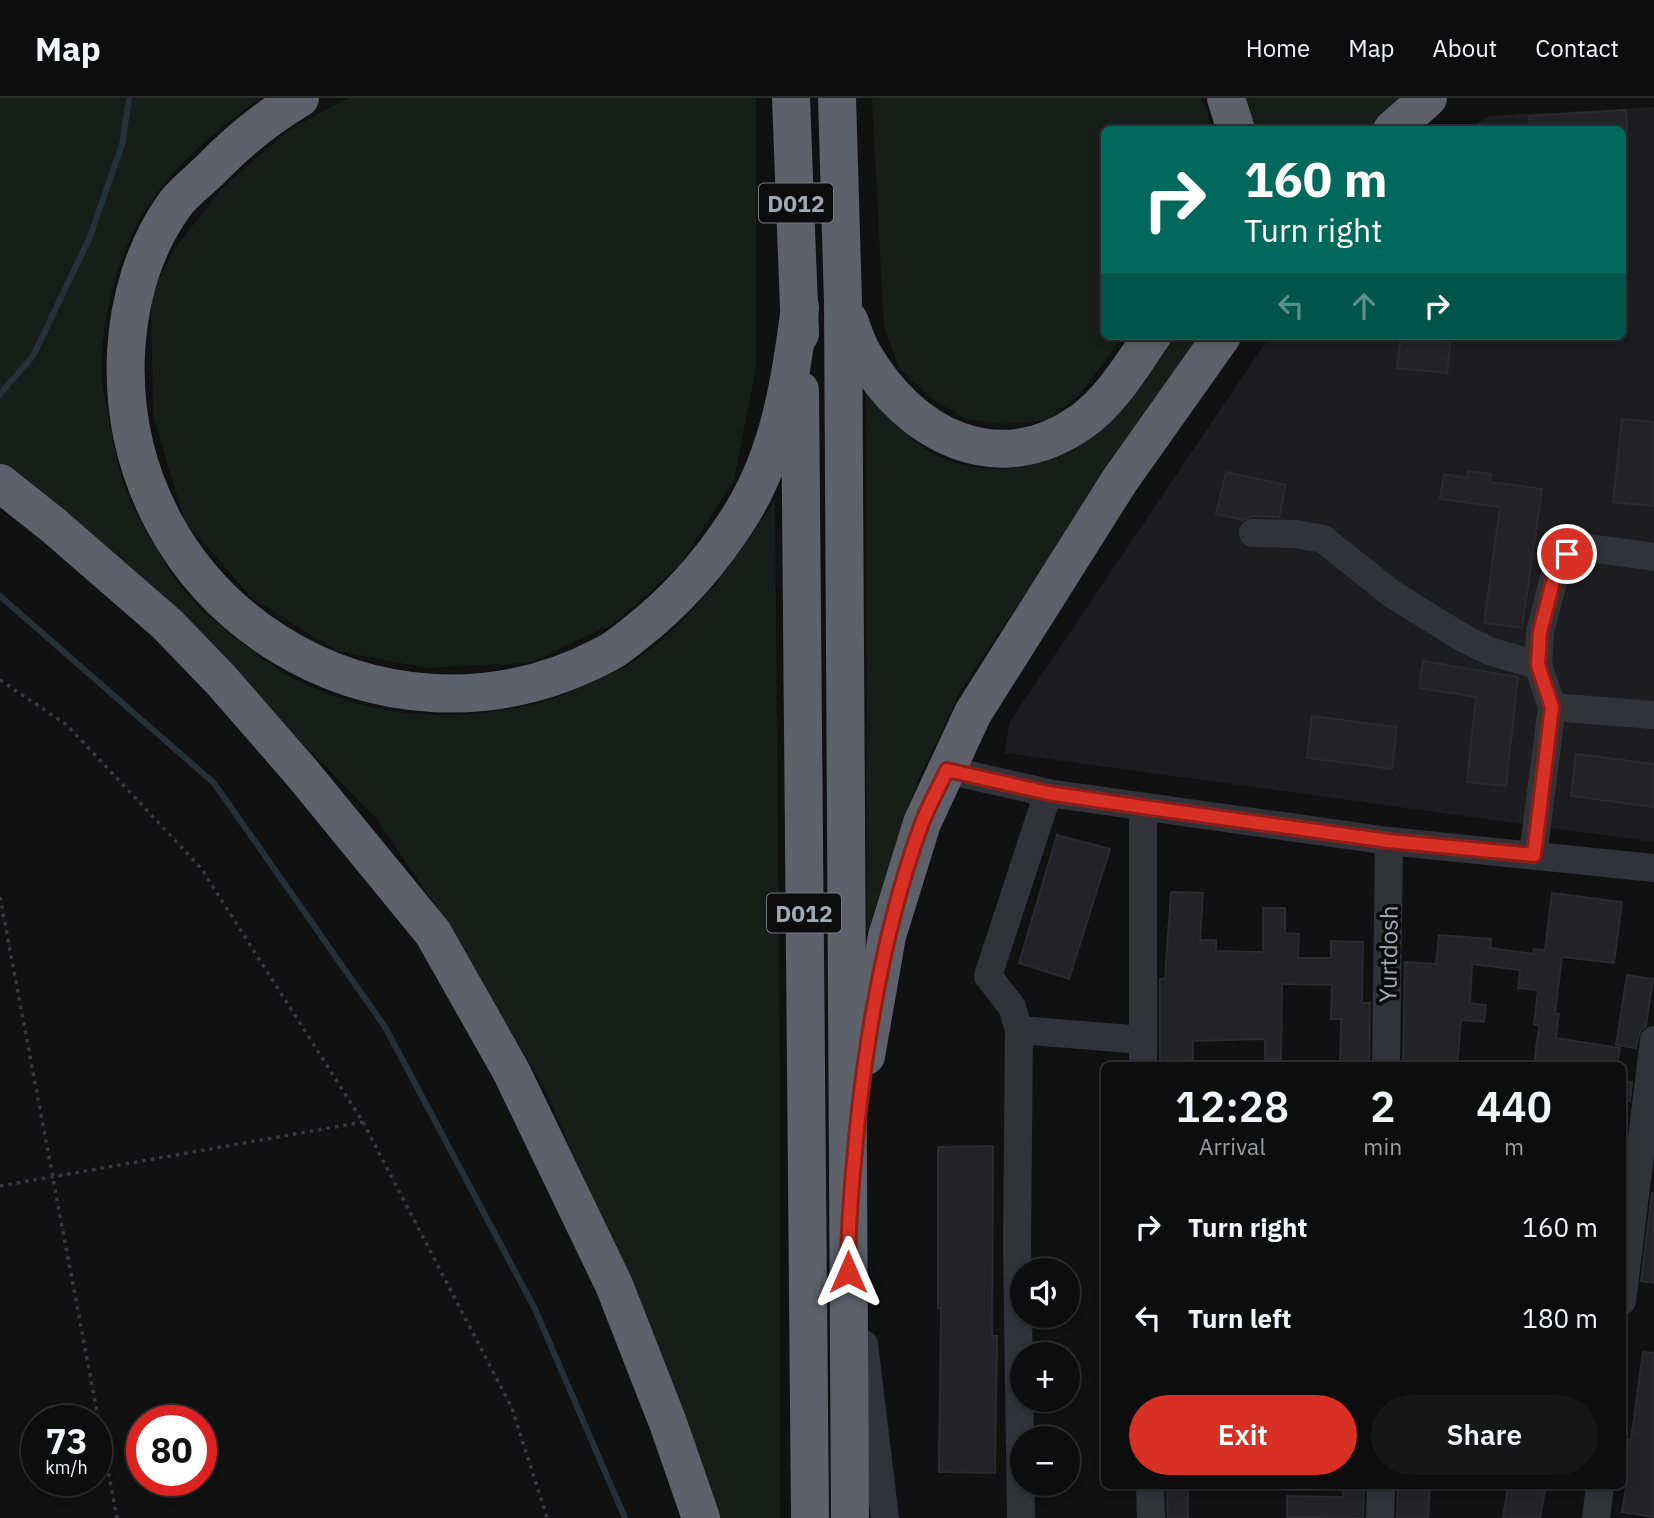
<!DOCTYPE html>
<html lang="en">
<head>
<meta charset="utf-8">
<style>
  body { margin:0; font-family:"IBM Plex Sans",sans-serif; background:#161617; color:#f1f3f6; height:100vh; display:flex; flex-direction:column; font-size:26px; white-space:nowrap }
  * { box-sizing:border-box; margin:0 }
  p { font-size:23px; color:#9a9c9e }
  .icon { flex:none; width:38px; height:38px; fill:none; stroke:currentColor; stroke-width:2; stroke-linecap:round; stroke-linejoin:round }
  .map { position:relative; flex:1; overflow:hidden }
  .sheet { position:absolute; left:1101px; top:964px; width:525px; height:427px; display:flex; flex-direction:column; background:#0d0d0e; border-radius:10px; box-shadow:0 4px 10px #0003,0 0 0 2px #2d2d2e }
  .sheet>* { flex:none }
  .guide { position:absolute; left:1101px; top:28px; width:525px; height:214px; border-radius:10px; box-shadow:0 4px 10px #0003,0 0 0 2px #2d2d2e; background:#00695c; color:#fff; overflow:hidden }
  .buttons { position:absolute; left:1010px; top:1160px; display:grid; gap:14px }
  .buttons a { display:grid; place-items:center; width:70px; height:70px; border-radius:50%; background:#0d0d0e; box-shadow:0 4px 10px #0003,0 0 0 2px #2d2d2e; font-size:35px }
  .speed { position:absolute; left:21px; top:1307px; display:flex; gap:14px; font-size:35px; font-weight:700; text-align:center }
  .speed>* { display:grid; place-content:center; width:91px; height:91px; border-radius:50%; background:#0d0d0e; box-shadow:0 4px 10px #0003,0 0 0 2px #2d2d2e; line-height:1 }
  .speed small { font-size:18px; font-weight:400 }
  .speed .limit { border:10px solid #d22; background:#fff; color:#111 }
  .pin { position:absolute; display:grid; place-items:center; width:60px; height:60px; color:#fff; margin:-30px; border:4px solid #fff; border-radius:50%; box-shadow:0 2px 7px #0007 }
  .me { position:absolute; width:77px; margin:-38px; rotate:0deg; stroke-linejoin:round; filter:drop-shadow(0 0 5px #0008) }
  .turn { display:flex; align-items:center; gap:24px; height:147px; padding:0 28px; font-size:32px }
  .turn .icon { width:91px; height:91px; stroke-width:2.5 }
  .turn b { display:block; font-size:49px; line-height:60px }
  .lanes { display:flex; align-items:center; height:66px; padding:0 28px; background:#0003; justify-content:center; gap:35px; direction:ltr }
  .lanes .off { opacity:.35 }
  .eta { display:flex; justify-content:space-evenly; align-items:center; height:119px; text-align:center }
  .eta b { font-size:42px; font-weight:600; line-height:49px }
  .primary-button { display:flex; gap:14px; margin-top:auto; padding:14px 28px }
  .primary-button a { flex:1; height:80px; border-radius:42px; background:#d93025; color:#fff; font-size:28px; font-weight:600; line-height:80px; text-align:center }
  .primary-button a+a { background:#161617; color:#f1f3f6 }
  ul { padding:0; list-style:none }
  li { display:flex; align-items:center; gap:21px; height:91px; padding:0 28px }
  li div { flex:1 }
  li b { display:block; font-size:26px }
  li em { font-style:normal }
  header { display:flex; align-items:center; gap:42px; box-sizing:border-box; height:98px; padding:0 35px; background:#0d0d0e; border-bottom:2px solid #2d2d2e }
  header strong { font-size:33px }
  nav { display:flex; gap:38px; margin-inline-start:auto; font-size:24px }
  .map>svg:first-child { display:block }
  .built { fill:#1d1d1f }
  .green { fill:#171d18 }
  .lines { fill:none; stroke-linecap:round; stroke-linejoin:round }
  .stream { stroke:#273036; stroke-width:6 }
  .building { fill:#242427; stroke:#2b2b2f; stroke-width:2 }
  .path { stroke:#383a3f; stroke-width:3.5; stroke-dasharray:3.5 5; stroke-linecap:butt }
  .minor { stroke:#323338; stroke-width:28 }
  .highway { stroke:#5e6169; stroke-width:38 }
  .route-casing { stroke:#8d1f18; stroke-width:18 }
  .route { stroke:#d93025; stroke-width:12 }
  .labels { text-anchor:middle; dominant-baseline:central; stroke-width:7; stroke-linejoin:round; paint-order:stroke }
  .shield { fill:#0c0c0d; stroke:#757982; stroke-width:2 }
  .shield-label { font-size:23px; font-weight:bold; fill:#a2a8b4 }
  .street-label { font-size:24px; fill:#a2a8b4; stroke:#0c0c0d }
</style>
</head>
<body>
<header>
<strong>Map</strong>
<nav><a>Home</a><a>Map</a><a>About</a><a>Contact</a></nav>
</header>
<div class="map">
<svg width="1654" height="1420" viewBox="0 0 1654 1420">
  <rect width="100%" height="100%" fill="#111112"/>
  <!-- built -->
  <path class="built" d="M1654,9V744L1005,655L1009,625L1270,238H1622V32L1467,31L1490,18Z"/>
  <!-- green -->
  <g class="green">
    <path d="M0,0H260C211,36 160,78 133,135C113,176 98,239 102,285C104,299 108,314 110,329C115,352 119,376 128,398C135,417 148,436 159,454C166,465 171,477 179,487C195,509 219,527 240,544C251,551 261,560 271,567C367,630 497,632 597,582C610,575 625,570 637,561C696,521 736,460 775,402L780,978V1420H717L691,1335L546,993L442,817L376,720L178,519L0,369Z"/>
    <path d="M348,0H756V270L734,382L680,467L613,526L529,565L426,570L337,553L253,501L185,424L153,317L151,197L173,153L221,91L289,32Z"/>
    <path d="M872,0H1201L1208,14L1210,31L1104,32V238H1124L1079,297L1045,323L1005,326L966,321L932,301L899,270L884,229Z"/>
    <path d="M1246,0H1402L1368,32L1254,31L1249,7Z"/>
    <path d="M1170,238H1200L963,588L917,684L867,835L866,294C887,316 910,344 938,358C980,379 1038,373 1078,349C1089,343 1101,330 1110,321C1132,296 1150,265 1170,238Z"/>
  </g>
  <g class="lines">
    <!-- stream -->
    <g class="stream">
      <path d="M0,296L33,258L89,141L122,47L129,1"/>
      <path d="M0,498L214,685L385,929L535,1211L625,1420"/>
    </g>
  </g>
  <!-- building -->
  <g class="building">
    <path d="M1626,12L1627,32H1530L1529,18Z"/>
    <path d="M1401,238H1451L1447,275L1397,270Z"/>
    <path d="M1622,321L1654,324V408L1613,404Z"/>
    <path d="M1468,373L1491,376L1490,384L1542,391L1522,530L1484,525L1500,409L1440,401L1444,376L1467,380Z"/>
    <path d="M1226,374L1286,387L1279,419L1253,418L1243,422L1216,416Z"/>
    <path d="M1423,563L1518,579L1506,688L1467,684L1476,599L1419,590Z"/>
    <path d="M1312,618L1397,629L1392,671L1307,660Z"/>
    <path d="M1576,656L1654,666V709L1571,698Z"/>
    <path d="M1057,737L1110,751L1069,881L1019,865Z"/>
    <path d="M1171,794L1203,795L1200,842H1216V853L1263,854V810H1285V835L1299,836L1298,860H1331V843L1363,844L1362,905H1370L1369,968H1340L1341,921H1331L1332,887L1282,886L1281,961H1265V941L1193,943V962H1186L1187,968H1166L1165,963H1160V881H1165Z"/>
    <path d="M1552,795L1622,804L1614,865L1562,859L1555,915L1559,916L1556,940L1620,950L1617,968H1534L1539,927H1534L1538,892L1518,890L1520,872L1472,866L1470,905L1486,907L1484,924L1461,922L1457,968L1403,967L1405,864L1436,866L1439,837L1491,841L1490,850L1533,856L1534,851L1545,852Z"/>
    <path d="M1627,877L1653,881L1646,928L1640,933L1636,950L1616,947Z"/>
    <path d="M1622,983L1632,984L1630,1003L1622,1002Z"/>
    <path d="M993,1048L992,1238H997L995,1375L939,1374L941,1210H938V1049Z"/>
    <path d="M1652,1095H1654V1185L1641,1183Z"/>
    <path d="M1643,1254L1654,1255V1419L1622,1414L1628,1377L1622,1376V1341L1631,1342Z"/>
    <path d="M1167,1388H1188V1420H1168Z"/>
    <path d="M1343,1388H1364L1363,1420L1287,1419V1398L1343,1399Z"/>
    <path d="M1398,1388H1430L1428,1420H1397Z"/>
    <path d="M1508,1388L1545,1392L1540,1420H1503Z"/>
  </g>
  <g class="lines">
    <!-- path -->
    <g class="path">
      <path d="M0,582L67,627L201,770L363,1024L512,1310L547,1420"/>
      <path d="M0,799L117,1420"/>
      <path d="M0,1088L363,1024"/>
    </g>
    <!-- minor -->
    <g class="minor">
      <path d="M1253,435L1296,436L1323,441L1392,496L1463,540L1489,553L1538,567"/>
      <path d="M1552,609L1654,617"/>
      <path d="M947,672L1048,695L1389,743L1654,770"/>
      <path d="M1143,709V968"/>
      <path d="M1533,757L1552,609L1538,567L1540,534L1554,480L1567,456L1589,450L1654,459"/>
      <path d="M1019,932L1143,942"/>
      <path d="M1386,968L1389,743"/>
      <path d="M1622,1203L1654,942"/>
      <path d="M864,1246L885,1420"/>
      <path d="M1150,1388L1151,1420"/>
      <path d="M1021,1420L1017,1146L1019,932L1012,909L988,878L1048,695"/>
      <path d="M1380,1420L1381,1388"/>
      <path d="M1596,1420L1600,1388"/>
    </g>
    <!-- highway -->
    <g class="highway">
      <path d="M300,0C266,20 238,43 211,71C199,83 185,93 175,106C144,149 129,202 126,254C114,507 380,675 604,557C615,552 624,544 633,537C677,503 713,462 742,415C780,353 791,280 800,209"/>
      <path d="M791,0L800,236"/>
      <path d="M837,0L843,204L850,1420"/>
      <path d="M1226,0L1236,32"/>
      <path d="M1392,32L1428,0"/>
      <path d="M849,222C853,233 857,246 863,256C909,337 997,383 1081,324C1111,303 1132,267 1152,238"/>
      <path d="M800,292L810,1420"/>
      <path d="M0,385L53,427L167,526L221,582L302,675L433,835L511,973L614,1187L668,1325L701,1420"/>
      <path d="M866,958L887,838L922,725L973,615L1120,382L1222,238"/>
    </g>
  </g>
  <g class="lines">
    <defs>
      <path id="route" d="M848,1174C848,1122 853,1072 858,1021C869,920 887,820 922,725C929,707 939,689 947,672L1048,695L1143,709L1389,743L1534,757L1552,609L1538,567L1540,534L1554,480L1567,456"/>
    </defs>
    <!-- route casing -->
    <use href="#route" class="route-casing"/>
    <!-- route -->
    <use href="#route" class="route"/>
  </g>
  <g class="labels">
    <!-- shield labels -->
    <g class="shield">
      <rect x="759" y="85.5" width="74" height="39" rx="5"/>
      <rect x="767" y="795.5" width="74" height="39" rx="5"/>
    </g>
    <g class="shield-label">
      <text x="796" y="105">D012</text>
      <text x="804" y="815">D012</text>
    </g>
    <!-- street labels -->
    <g class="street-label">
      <text transform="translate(1388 856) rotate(-89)">Yurtdosh</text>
    </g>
  </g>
</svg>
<div class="buttons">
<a><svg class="icon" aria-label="sound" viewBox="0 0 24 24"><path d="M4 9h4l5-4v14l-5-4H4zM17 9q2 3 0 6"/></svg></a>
<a>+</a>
<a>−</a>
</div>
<div class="speed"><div>73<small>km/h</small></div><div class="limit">80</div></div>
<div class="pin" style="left:1567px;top:456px;background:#d93025"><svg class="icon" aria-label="arrive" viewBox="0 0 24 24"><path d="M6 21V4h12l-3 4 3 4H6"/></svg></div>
<svg class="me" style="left:848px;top:1174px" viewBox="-20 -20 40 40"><path d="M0-17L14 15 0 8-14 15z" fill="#d93025" stroke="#fff" stroke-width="4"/></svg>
<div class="guide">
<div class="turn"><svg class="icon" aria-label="right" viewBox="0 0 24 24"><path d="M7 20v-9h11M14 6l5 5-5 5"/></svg><div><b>160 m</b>Turn right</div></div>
<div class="lanes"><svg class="icon off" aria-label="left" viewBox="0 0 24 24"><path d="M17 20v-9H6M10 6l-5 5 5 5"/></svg><svg class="icon off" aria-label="ahead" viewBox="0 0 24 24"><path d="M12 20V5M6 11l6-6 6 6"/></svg><svg class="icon" aria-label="right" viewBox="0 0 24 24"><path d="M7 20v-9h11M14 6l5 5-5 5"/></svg></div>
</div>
<section class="sheet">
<div class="eta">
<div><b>12:28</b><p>Arrival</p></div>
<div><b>2</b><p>min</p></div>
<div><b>440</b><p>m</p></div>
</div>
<ul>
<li><svg class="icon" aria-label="right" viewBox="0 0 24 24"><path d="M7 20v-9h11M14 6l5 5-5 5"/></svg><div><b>Turn right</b></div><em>160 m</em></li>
<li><svg class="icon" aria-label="left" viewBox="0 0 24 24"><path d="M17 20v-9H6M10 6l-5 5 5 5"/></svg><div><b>Turn left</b></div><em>180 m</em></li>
</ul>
<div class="primary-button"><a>Exit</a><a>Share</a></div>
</section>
</div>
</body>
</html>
